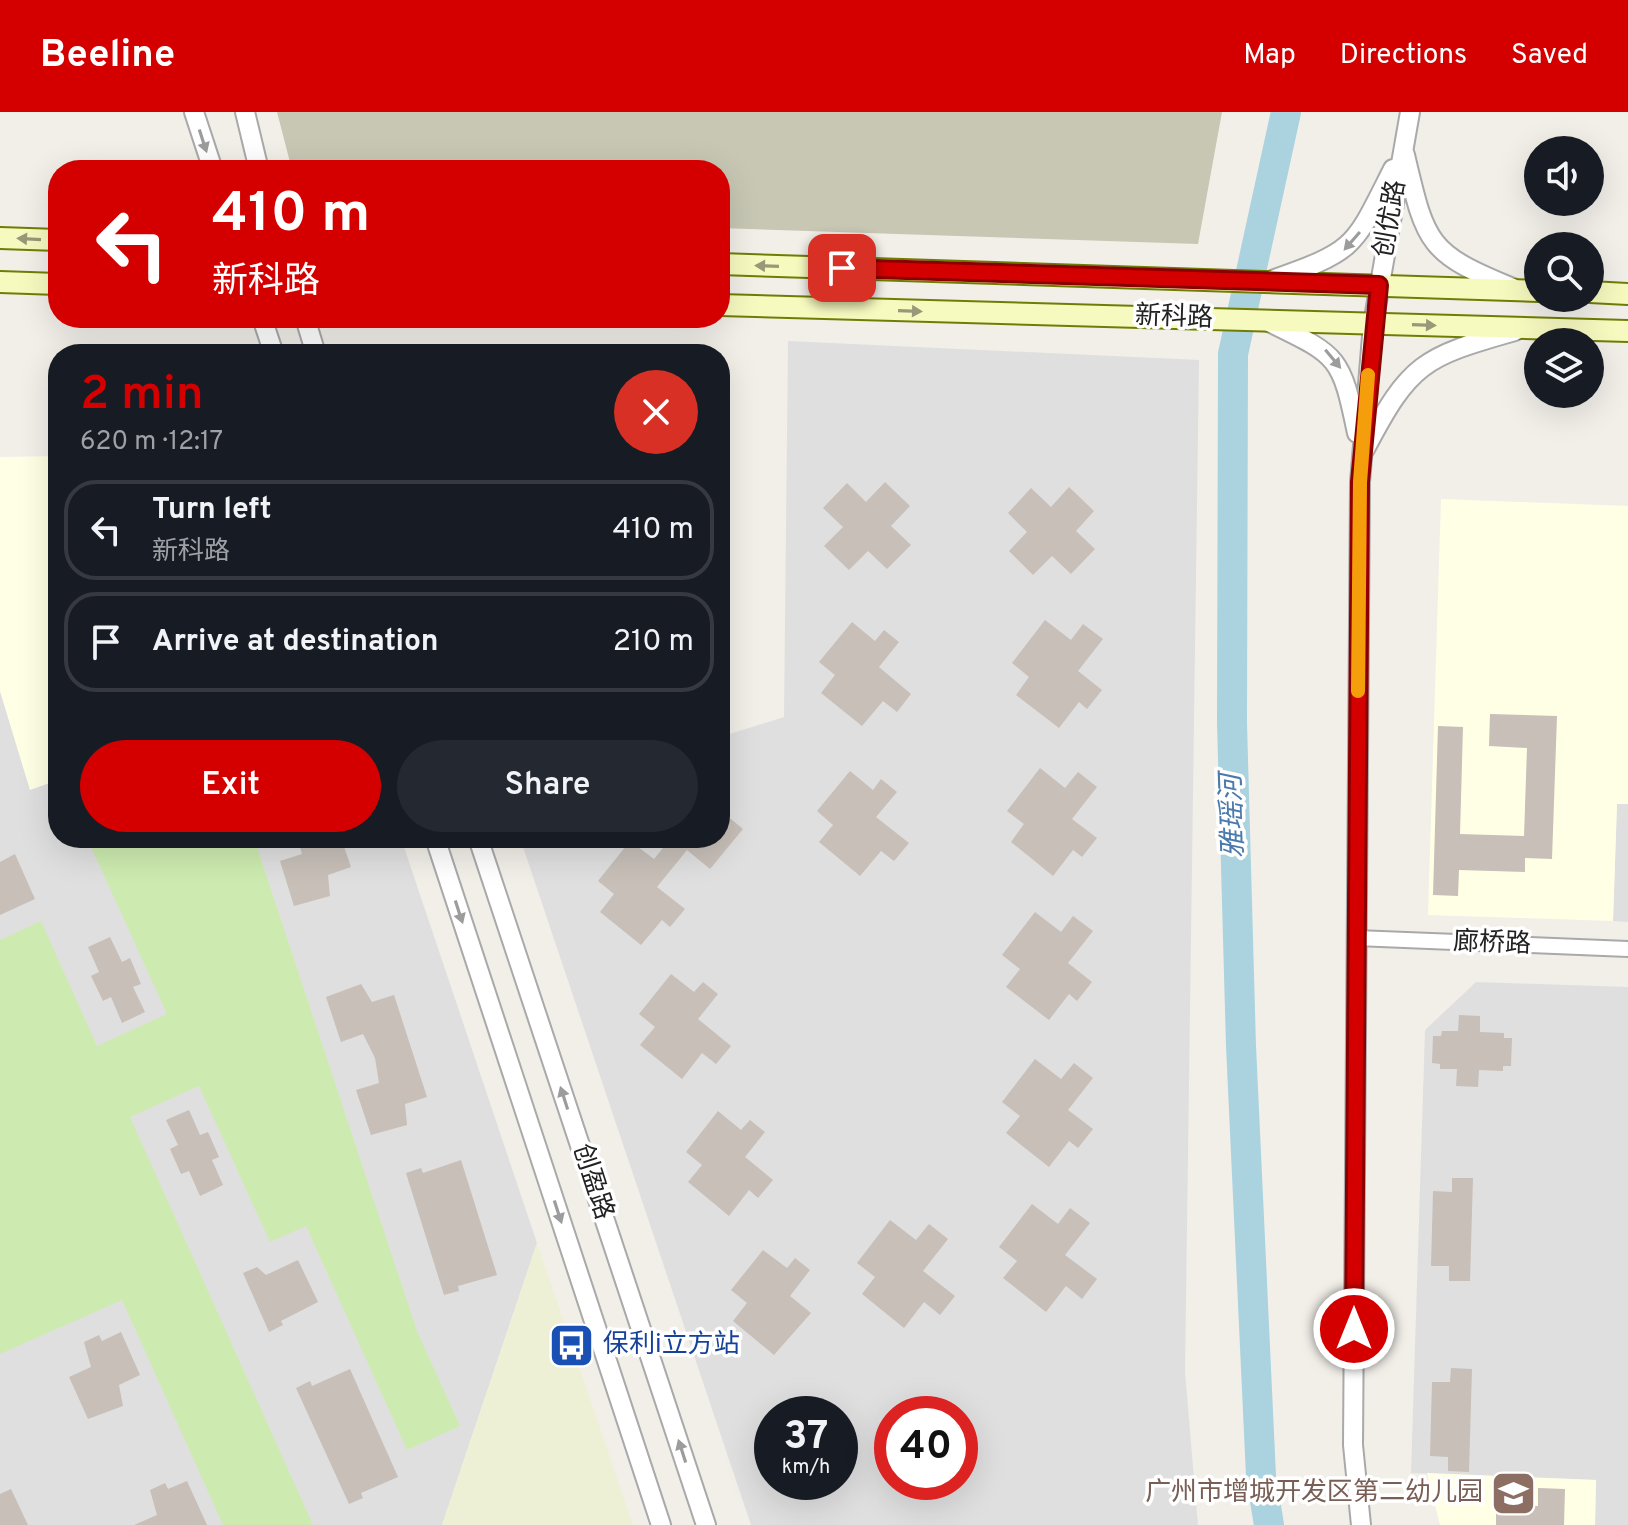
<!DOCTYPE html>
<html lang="en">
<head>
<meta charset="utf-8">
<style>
  body { margin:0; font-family:Overpass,"Noto Sans SC",sans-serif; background:#242831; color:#f1f3f6; height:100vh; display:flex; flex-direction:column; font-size:30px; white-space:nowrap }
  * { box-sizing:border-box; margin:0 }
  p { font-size:26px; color:#9ea1a6 }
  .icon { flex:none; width:44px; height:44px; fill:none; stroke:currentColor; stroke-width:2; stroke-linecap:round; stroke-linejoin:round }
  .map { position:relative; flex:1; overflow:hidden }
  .panel { position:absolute; left:48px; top:232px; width:682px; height:504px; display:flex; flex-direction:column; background:#171b24; border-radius:32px; box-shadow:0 8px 32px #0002 }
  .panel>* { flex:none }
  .banner { position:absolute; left:48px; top:48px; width:682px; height:168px; border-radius:32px; box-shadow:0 8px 32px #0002; background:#d40000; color:#fff; overflow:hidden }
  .fabs { position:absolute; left:1524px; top:24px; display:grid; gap:16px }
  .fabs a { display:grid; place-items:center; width:80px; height:80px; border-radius:50%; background:#171b24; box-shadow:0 8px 32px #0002; font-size:40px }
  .speed { position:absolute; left:754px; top:1284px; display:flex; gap:16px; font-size:40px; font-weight:700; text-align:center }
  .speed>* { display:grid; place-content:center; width:104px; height:104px; border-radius:50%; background:#171b24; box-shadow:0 8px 32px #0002; line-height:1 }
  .speed small { font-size:20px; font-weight:400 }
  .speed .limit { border:12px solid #d22; background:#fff; color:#111 }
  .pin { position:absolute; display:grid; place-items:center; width:68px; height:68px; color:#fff; margin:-34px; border-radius:16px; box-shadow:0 4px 12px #0006 }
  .me { position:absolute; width:88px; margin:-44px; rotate:0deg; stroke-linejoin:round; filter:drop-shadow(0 0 6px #0008) }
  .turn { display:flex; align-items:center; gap:28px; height:168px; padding:0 32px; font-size:36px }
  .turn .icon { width:104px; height:104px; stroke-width:2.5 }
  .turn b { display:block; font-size:56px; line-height:68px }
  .round { display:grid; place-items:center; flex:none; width:84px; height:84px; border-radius:42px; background:#242831 }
  .summary { display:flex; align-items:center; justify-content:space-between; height:136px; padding:0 32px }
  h1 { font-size:48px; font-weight:600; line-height:60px; color:#d40000 }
  .button { display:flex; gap:16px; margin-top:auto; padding:16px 32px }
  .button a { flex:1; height:92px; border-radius:48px; background:#d40000; color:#fff; font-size:32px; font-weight:600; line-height:92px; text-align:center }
  .button a+a { background:#242831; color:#f1f3f6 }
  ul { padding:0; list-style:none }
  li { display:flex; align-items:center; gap:24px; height:100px; margin:0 16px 12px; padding:0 16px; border:4px solid #363941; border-radius:32px }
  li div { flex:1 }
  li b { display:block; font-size:30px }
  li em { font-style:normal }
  header { display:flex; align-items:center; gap:48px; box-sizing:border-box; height:112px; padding:0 40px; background:#d40000; color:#fff }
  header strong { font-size:38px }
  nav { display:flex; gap:44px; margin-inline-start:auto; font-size:28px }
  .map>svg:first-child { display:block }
  .residential { fill:#e0dfdf; fill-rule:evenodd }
  .education { fill:#ffffe5 }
  .construction { fill:#c7c7b4 }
  .farmland { fill:#eef0d5 }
  .grass { fill:#cdebb0 }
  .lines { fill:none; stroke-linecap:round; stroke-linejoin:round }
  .river { stroke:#aad3df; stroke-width:30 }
  .building { fill:#c7bfb8 }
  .minor-casing { stroke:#a9a9a9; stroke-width:18 }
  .tertiary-casing { stroke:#a9a9a9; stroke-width:22 }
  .secondary-casing { stroke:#707d05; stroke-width:24 }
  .minor { stroke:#fff; stroke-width:14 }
  .tertiary { stroke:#fff; stroke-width:18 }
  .secondary { stroke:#f7fabf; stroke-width:20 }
  .oneway { fill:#9c9c9c }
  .oneway2 { fill:#979978 }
  .route-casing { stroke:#8a0000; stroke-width:20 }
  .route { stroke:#d40000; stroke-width:14 }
  .slow { stroke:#f59e0b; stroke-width:14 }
  .labels { text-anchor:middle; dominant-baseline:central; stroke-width:7; stroke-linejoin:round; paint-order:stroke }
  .street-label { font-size:26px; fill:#222; stroke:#fff }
  .transit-label { font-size:26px; fill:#164399; stroke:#fff; text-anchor:start }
  .education-label { font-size:26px; fill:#785e54; stroke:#fff; text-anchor:end }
  .water-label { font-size:28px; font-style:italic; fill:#4a7aab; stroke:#fff }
</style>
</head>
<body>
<header>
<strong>Beeline</strong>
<nav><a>Map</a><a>Directions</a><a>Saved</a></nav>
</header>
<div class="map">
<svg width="1628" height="1413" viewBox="0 0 1628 1413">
  <rect width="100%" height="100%" fill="#f2efe9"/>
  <!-- residential -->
  <g class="residential">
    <path d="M788,229L1199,248L1185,1260L1198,1413H751L520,726H720V625L784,605ZM772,1302H840V1370H772ZM892,1302H960V1370H892Z"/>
    <path d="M0,579L30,677L58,668V726H401L537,1131L442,1413H0Z"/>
    <path d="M1617,691L1628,692V810L1613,809Z"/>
    <path d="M1476,870L1628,875V1413H1595L1596,1368L1411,1361L1425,918Z"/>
  </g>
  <!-- education -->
  <g class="education">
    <path d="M58,344V668L30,678L0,579V345Z"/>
    <path d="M1441,387L1628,394V692H1617L1613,809L1428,803Z"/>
    <path d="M1427,1361L1596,1368L1595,1413H1440Z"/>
  </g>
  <!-- construction -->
  <path class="construction" d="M277,0H1222L1198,132L720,116V58H292Z"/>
  <!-- farmland -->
  <path class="farmland" d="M537,1131L633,1413H442Z"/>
  <!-- grass -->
  <path class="grass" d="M87,726H254L417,1219L460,1314L407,1338L306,1114L270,1130L199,974L130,1005L313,1413H223L122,1188L0,1242V828L41,809L97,934L167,902Z"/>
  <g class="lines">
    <!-- river -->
    <path class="river" d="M1269,1413L1261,1364L1241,934L1232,611L1233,242L1286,0"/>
  </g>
  <!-- building -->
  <g class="building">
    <path d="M885,370L910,394L891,414L911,433L887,457L868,439L849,458L824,434L843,415L823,396L847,371L866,390Z"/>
    <path d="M1069,375L1094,399L1076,419L1095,437L1071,462L1052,444L1033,463L1009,439L1027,420L1008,401L1031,376L1051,395Z"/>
    <path d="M1045,508L1071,528L1083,512L1103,527L1078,559L1102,578L1087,597L1079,590L1059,616L1016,583L1029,565L1012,551Z"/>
    <path d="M852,510L875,529L884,518L899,530L879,555L911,582L897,600L883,589L862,614L821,581L835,563L819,550Z"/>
    <path d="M1490,602L1557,604L1552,747L1525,746V760L1459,758L1458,784L1433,783L1438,614L1463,615L1460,722L1524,724L1527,636L1489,634Z"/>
    <path d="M1040,656L1065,676L1078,660L1097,675L1072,707L1097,726L1082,745L1073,738L1053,764L1011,730L1024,712L1007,699Z"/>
    <path d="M850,659L873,678L881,667L897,680L876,705L909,731L894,749L881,739L860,764L819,730L833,713L817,699Z"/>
    <path d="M720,698L743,717L710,757L687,738L657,775L685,797L670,815L662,808L641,833L600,800L614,782L598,769L630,729L654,747L671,726H720Z"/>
    <path d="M302,726H341L351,755L328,763L330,784L294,794L280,749L302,742L299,732L303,731Z"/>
    <path d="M15,742L35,787L0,803V750Z"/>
    <path d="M1035,800L1061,820L1073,804L1093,819L1068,851L1092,870L1077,889L1069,882L1049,908L1006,875L1020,857L1002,843Z"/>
    <path d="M110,825L122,850L130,846L141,872L133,875L145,900L122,911L111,885L103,889L91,864L99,860L88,835Z"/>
    <path d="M671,862L694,880L703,870L718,882L698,907L731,934L716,952L702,941L682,967L640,933L655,915L639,902Z"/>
    <path d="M361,872L372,890L394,883L427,985L405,992L407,1013L371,1023L356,978L379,971L375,946L363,922L341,930L326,885Z"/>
    <path d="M1459,903L1480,904V920L1504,921V926H1512L1511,954H1503V959L1479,958L1478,975L1456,974L1457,957H1440V952L1432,951L1433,924H1441L1442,919H1458Z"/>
    <path d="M1035,947L1061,967L1074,951L1093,966L1068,998L1093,1017L1078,1036L1069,1029L1049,1055L1006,1021L1020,1004L1002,990Z"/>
    <path d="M189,998L200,1023L208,1020L219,1045L212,1048L223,1073L200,1084L189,1059L181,1062L170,1037L178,1033L166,1008Z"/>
    <path d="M718,999L741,1018L750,1008L765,1020L745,1045L773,1068L758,1086L749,1078L729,1104L688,1070L702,1053L686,1040Z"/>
    <path d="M461,1048L497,1163L458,1174L459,1179L444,1183L406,1061L421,1056L423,1061Z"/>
    <path d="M1452,1066H1473L1470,1169H1449V1154H1431L1433,1079L1452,1080Z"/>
    <path d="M1032,1092L1058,1112L1070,1096L1090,1111L1065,1143L1097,1167L1082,1187L1066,1174L1046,1200L1003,1166L1017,1149L999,1135Z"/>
    <path d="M890,1108L916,1128L929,1112L948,1127L923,1159L955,1184L940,1203L924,1190L904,1216L862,1182L875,1165L857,1151Z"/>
    <path d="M763,1138L787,1156L795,1146L810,1158L790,1184L811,1201L774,1243L733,1209L747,1191L731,1178Z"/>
    <path d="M298,1148L318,1190L281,1209L283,1213L269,1220L243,1161L257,1155L266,1163Z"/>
    <path d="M121,1220L140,1263L119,1273L123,1294L88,1307L69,1265L91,1255L84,1230L99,1223L102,1229Z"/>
    <path d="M1451,1256L1472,1257L1469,1360L1448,1359V1345L1430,1344L1432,1270H1450Z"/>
    <path d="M350,1257L398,1365L361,1381L363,1386L349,1392L296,1276L310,1269L312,1274Z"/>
    <path d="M187,1369L207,1413H134L157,1403L150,1378L165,1371L168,1377Z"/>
    <path d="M1538,1376L1565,1377L1564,1413H1496V1392L1538,1394Z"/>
    <path d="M11,1377L28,1413H0V1382Z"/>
  </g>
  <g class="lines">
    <defs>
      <path id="minor" d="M1356,826L1628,837"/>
      <g id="tertiary">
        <path d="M194,0L213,58"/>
        <path d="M245,0L259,58"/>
        <path d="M1405,43C1426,132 1427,141 1513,176"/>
        <path d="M1272,168C1357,138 1353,136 1393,57"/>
        <path d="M262,206L274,242"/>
        <path d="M305,206L316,242"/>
        <path d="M1269,210C1339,244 1341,244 1357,321"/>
        <path d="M1365,337C1410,251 1423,245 1515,219"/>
        <path d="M435,726L661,1413"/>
        <path d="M478,726L706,1413"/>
        <path d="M1361,1413L1353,1333L1360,370L1373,212L1410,0"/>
      </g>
      <g id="secondary">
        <path d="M0,126L58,128"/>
        <path d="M720,152L1538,179"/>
        <path d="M0,170L58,172"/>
        <path d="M1590,180L1628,182"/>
        <path d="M720,193L1628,219"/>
      </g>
    </defs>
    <!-- minor casing -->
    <use href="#minor" class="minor-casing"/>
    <!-- tertiary casing -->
    <use href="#tertiary" class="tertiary-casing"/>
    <!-- secondary casing -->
    <use href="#secondary" class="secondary-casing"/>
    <!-- minor -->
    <use href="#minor" class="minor"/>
    <!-- tertiary -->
    <use href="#tertiary" class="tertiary"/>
    <!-- secondary -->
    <use href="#secondary" class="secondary"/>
  </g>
  <!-- one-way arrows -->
  <defs><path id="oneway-solid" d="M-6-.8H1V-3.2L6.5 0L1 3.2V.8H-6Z" transform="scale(2)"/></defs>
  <g class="oneway">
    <use href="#oneway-solid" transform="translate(203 29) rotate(72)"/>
    <use href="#oneway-solid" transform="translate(1352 129) rotate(131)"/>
    <use href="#oneway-solid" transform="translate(1333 247) rotate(50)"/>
    <use href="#oneway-solid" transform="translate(459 800) rotate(72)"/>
    <use href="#oneway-solid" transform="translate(564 986) rotate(-108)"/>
    <use href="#oneway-solid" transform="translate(558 1100) rotate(72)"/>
    <use href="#oneway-solid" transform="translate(682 1339) rotate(-108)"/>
  </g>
  <g class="oneway2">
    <use href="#oneway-solid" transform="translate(29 127) rotate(-177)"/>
    <use href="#oneway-solid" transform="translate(767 154) rotate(-178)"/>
    <use href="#oneway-solid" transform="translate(910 199) rotate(2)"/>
    <use href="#oneway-solid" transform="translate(1424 213) rotate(2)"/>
  </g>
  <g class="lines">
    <defs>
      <path id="route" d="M842,156L1379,173L1360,370L1354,1217"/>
    </defs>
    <!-- route casing -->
    <use href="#route" class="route-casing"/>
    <!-- route -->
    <use href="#route" class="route"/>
    <!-- slow -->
    <path class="slow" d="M1358,579L1360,370L1368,263"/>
  </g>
  <!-- icons -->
  <defs>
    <symbol id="bus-square" viewBox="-11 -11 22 22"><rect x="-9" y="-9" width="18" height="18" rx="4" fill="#1a4fb4" stroke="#fff"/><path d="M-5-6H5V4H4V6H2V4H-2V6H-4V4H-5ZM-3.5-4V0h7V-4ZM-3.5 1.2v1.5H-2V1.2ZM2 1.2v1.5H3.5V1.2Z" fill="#fff"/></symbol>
    <symbol id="school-square" viewBox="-11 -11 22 22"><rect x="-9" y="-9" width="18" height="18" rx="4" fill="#8d6e63" stroke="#fff"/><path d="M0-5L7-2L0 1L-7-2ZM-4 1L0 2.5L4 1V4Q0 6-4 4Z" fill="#fff"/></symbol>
  </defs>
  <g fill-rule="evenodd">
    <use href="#bus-square" x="546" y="1208" width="51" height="51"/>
    <use href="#school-square" x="1488" y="1356" width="51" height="51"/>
  </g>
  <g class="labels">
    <!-- street labels -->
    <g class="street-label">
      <text transform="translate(1391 107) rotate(-80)">创优路</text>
      <text transform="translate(1174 206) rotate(2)">新科路</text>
      <text transform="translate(1492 832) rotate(2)">廊桥路</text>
      <text transform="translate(592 1070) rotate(72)">创盈路</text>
    </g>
    <!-- transit labels -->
    <g class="transit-label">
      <text x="603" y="1233">保利i立方站</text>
    </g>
    <!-- education labels -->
    <g class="education-label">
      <text x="1483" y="1381">广州市增城开发区第二幼儿园</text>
    </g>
    <!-- water labels -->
    <g class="water-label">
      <text transform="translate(1234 704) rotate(-92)">雅瑶河</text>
    </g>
  </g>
</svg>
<div class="fabs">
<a><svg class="icon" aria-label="sound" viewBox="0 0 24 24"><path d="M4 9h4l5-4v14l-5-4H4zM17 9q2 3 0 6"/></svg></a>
<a><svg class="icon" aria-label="search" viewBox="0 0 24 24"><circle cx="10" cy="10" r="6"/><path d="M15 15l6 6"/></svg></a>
<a><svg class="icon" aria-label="layers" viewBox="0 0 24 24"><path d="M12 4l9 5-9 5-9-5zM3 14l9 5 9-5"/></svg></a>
</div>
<div class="speed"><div>37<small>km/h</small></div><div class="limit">40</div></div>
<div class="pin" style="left:842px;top:156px;background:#d93025"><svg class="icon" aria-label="arrive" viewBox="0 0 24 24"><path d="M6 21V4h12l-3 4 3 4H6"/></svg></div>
<svg class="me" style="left:1354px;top:1217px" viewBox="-20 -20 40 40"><circle r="17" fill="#d40000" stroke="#fff" stroke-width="3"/><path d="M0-11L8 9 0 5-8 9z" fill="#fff"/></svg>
<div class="banner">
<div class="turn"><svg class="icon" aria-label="left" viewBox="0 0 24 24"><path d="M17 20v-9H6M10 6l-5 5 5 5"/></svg><div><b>410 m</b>新科路</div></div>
</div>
<section class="panel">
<div class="summary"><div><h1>2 min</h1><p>620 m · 12:17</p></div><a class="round" style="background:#d93025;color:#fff"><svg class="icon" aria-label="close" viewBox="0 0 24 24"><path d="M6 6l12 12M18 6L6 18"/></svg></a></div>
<ul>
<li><svg class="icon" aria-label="left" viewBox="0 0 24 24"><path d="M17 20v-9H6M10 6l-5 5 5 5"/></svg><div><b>Turn left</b><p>新科路</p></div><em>410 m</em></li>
<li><svg class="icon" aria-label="arrive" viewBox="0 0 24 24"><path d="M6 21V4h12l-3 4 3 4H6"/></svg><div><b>Arrive at destination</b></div><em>210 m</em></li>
</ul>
<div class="button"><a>Exit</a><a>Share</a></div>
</section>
</div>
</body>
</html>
